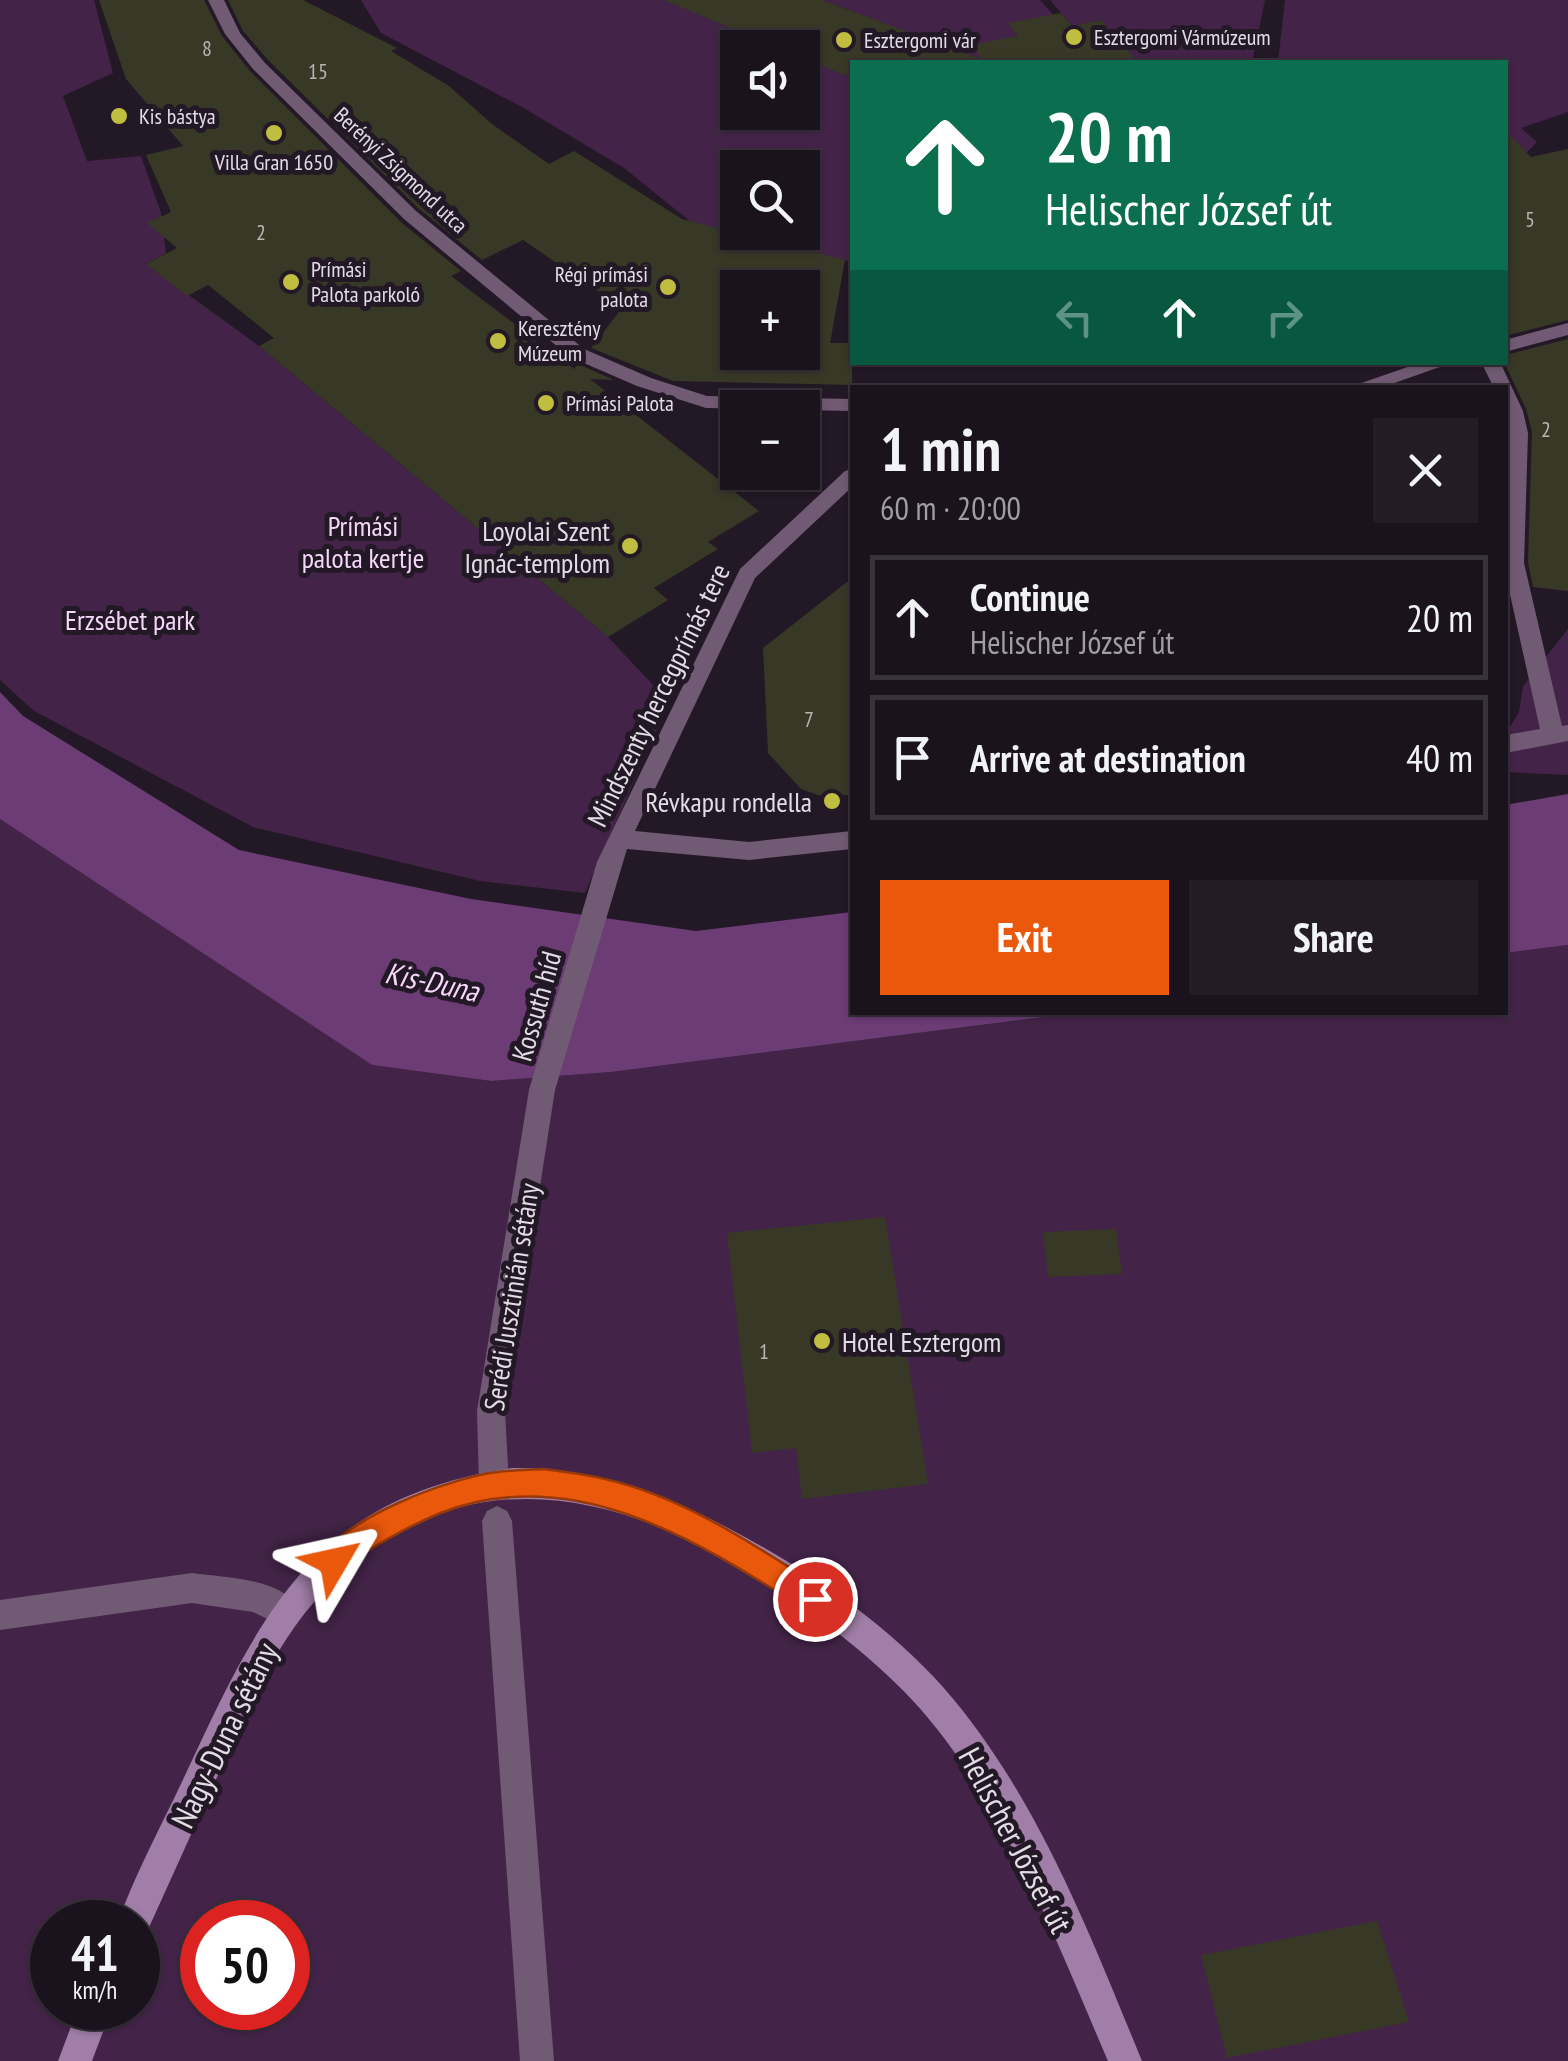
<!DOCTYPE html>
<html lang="en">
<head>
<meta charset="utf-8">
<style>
  body { margin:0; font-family:"PT Sans Narrow",sans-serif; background:#231b25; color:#f1f3f6; height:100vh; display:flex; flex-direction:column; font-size:38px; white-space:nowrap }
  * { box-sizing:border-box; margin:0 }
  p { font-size:32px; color:#9f9ea3 }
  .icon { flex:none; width:55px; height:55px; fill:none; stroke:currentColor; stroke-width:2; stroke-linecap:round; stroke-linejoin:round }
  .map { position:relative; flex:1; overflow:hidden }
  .sheet { position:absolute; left:850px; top:385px; width:658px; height:630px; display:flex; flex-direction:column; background:#1a121c; border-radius:0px; box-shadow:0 2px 8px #0004,0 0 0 2px #38323b }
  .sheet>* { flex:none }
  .hud { position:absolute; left:850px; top:60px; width:658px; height:305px; border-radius:0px; box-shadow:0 2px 8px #0004,0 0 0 2px #38323b; background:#0b6e4f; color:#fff; overflow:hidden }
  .buttons { position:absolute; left:720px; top:30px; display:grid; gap:20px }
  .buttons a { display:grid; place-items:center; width:100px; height:100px; border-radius:0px; background:#1a121c; box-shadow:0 2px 8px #0004,0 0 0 2px #38323b; font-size:50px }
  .speed { position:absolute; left:30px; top:1900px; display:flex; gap:20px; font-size:50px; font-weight:700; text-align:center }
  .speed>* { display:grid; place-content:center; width:130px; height:130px; border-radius:50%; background:#1a121c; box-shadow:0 2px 8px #0004,0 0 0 2px #38323b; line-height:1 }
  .speed small { font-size:25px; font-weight:400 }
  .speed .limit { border:15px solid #d22; background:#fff; color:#111 }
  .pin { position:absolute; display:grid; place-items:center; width:85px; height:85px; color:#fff; margin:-42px; border:5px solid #fff; border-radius:50%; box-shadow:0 2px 10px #0007 }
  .me { position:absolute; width:110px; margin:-55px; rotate:54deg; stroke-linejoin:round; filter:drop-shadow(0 0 8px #0008) }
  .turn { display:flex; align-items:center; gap:35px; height:210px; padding:0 30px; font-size:45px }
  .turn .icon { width:130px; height:130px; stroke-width:2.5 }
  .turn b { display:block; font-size:70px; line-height:85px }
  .lanes { display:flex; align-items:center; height:95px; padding:0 30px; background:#0003; justify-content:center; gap:50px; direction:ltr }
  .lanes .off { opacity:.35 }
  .round { display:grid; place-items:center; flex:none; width:105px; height:105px; border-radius:0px; background:#231b25 }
  .overview { display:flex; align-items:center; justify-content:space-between; height:170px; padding:0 30px }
  h1 { font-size:60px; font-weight:700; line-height:75px }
  .action { display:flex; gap:20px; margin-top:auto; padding:20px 30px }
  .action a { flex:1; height:115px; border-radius:0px; background:#ea580c; color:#fff; font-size:40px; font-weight:700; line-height:115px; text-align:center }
  .action a+a { background:#231b25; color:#f1f3f6 }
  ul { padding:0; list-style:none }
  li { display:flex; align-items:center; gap:30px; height:125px; margin:0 20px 15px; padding:0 10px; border:5px solid #38323b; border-radius:0px }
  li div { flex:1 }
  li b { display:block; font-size:38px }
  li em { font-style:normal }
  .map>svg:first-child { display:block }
  .green { fill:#432448; fill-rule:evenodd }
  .water { fill:#6c3c75 }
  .building { fill:#383826; fill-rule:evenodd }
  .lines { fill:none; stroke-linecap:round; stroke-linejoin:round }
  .lane { fill:#715b74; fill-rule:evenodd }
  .street { fill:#715b74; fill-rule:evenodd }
  .secondary { fill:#a17ea7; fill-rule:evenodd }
  .route { fill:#ea580c; stroke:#983908; stroke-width:2.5 }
  .poi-dot { fill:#c0be41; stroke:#231825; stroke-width:4 }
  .labels { text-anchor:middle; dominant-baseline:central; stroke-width:10; stroke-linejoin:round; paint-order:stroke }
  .far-poi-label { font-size:22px; fill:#e3dce5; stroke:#231825; text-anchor:start }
  .number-label { font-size:22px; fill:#b8b3b5 }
  .far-street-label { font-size:22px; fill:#e3dce5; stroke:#231825 }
  .park-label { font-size:28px; fill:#f4d7f9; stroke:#231825 }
  .poi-label { font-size:28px; fill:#e3dce5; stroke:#231825; text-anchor:end }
  .street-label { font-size:28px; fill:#e3dce5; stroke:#231825 }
  .water-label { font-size:30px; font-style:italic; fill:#f6d9fb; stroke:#231825 }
  .near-street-label { font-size:32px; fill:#e3dce5; stroke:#231825 }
</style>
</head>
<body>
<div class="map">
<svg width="1568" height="2061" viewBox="0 0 1568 2061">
  <rect width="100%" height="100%" fill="#231825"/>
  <!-- green -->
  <g class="green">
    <path d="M0,0H94L113,73L63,96L87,161L141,156L161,213L166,253L146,264L259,346L608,637L669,702L585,893L480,881L253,827L34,711L0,680Z"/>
    <path d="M361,0H721L702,16L779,47L738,48V112H802L803,57L852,78V262L691,222L624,168L522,107L381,33ZM738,168H802V232H738Z"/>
    <path d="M822,0H1040L1064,27L1009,24L1025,45L986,61Z"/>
    <path d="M1050,0H1265L1252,62H1138L1101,20L1072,26Z"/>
    <path d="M1285,0H1568V112L1521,128L1537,142L1516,164L1505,166V62H1278Z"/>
    <path d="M1568,629V775L1505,772V735L1519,712L1523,686Z"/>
    <path d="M0,819L372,1065L491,1081L611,1072L1075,1013L1505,1012V953L1568,945V2061H0ZM52,1922H138V2008H52ZM202,1922H288V2008H202Z"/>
  </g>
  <!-- water -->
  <g class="water">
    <path d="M0,692L23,716L239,850L471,899L696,931L852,912V1012L1075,1013L611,1072L491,1081L372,1065L0,819Z"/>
    <path d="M1568,794V945L1505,953V805Z"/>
  </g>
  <!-- building -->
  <g class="building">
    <path d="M99,0H204L222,36L250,71L401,222L461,271L451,276L574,369L578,364L614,380L590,379L759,511L708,542L718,549L654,588L668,600L608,637L259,346L274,338L208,285L187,296L146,264L177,248L147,223L171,212L146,155L183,146L126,79Z"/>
    <path d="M228,0H303L397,48L391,51L449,86L492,124L549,164L574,151L682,219L845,260L830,343H852V385L673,381L591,348L622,308L523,240L482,260L418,208L268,60L243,31ZM738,288H802V352H738Z"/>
    <path d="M664,0H822L979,58L977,44L1018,36L1008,23L1061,13L1072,26L1101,20L1138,62H852V78L802,58V48H778Z"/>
    <path d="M1505,130L1531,157L1568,149V320L1505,336Z"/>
    <path d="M1568,339V591L1533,587L1528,563L1532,432L1526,409L1505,364V355Z"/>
    <path d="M852,578V795H818L801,789L768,753L763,648Z"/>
    <path d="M885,1217L928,1484L802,1499L796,1448L752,1453L727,1233Z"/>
    <path d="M1116,1229L1122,1274L1048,1277L1043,1232Z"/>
    <path d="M1377,1921L1409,2022L1227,2058L1201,1955Z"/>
  </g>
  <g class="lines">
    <!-- lane -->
    <g class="lane">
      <path d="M497,1506L507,1511L512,1521L554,2061H520L482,1521L487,1511Z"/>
      <path d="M192,1573C225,1578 286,1577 301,1613L297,1624L286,1628L253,1612L192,1603L0,1630V1600Z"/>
    </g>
    <!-- street -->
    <g class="street">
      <path d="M208,0H224L240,33L265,63L416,211L584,349L651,378L707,396L852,399V411L706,408L637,386L570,357L404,219L253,69L225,34Z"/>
      <path d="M1568,323V335L1505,352V340Z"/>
      <path d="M1422,362H1454L1380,388H1347Z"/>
      <path d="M1481,362H1500L1523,411L1528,433L1524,563L1562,726L1568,725V741L1505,753V735L1540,729L1505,572L1509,454L1505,388H1494Z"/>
      <path d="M852,469V487L755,578L635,831L749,842L852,831V849L749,860L627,849L555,1090L505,1411L509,1485L504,1495L494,1499L484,1495L479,1485L477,1411L529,1090L597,862L740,569L845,471Z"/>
    </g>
    <!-- secondary -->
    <g class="secondary">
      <path d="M513,1468C591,1467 662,1493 730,1529C806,1569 885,1622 943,1687C1036,1793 1089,1932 1142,2061H1108C1060,1950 1017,1836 944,1738C905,1685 853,1643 800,1605C650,1500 474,1439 328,1587C276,1639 248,1709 218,1775C194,1828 170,1881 146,1934L138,1937V1922H118C136,1871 164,1821 187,1771C263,1608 317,1496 513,1468Z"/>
      <path d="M78,2008H112L92,2061H58Z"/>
    </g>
  </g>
  <!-- route -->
  <path class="route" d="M544,1469C564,1472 585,1474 605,1479C685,1497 757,1547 825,1590L829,1599L825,1609L815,1613L805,1609C696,1540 571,1460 438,1514C412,1525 388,1538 364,1553C353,1560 346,1570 334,1575L324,1571L320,1562C338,1519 453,1477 497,1472C512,1470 528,1470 544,1469Z"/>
  <!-- markers -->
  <g class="poi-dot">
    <circle cx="1074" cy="37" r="10"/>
    <circle cx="844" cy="40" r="10"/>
    <circle cx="119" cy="116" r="10"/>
    <circle cx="274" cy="133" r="10"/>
    <circle cx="291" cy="282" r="10"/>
    <circle cx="668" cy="287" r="10"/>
    <circle cx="498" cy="341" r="10"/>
    <circle cx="546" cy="403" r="10"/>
    <circle cx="630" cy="546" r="10"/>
    <circle cx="832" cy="801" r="10"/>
    <circle cx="822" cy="1341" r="10"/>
  </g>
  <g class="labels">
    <!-- far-poi labels -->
    <g class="far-poi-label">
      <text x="1094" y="37">Esztergomi Vármúzeum</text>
      <text x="864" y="40">Esztergomi vár</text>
      <text x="139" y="116">Kis bástya</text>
      <text x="274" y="162" text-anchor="middle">Villa Gran 1650</text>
      <text x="311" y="269">Prímási<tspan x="311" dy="25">Palota parkoló</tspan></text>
      <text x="648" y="274" text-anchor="end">Régi prímási<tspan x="648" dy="25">palota</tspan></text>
      <text x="518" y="328">Keresztény<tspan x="518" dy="25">Múzeum</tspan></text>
      <text x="566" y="403">Prímási Palota</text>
    </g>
    <!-- number labels -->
    <g class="number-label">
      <text x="207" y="48">8</text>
      <text x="318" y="71">15</text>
      <text x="1530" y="219">5</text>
      <text x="261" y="232">2</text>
      <text x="1546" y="429">2</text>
      <text x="809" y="719">7</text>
      <text x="764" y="1351">1</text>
    </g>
    <!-- far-street labels -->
    <g class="far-street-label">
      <text transform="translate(401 170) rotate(43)">Berényi Zsigmond utca</text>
    </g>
    <!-- park labels -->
    <g class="park-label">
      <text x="363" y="525">Prímási<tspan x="363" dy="32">palota kertje</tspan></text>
      <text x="130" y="619">Erzsébet park</text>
    </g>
    <!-- poi labels -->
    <g class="poi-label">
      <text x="610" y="530">Loyolai Szent<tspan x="610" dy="32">Ignác-templom</tspan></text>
      <text x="812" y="801">Révkapu rondella</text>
      <text x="842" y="1341" text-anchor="start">Hotel Esztergom</text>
    </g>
    <!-- street labels -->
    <g class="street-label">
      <text transform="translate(658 695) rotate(-64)">Mindszenty hercegprímás tere</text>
      <text transform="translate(536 1006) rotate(-74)">Kossuth híd</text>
      <text transform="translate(511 1297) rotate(-81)">Serédi Jusztinián sétány</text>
    </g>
    <!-- water labels -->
    <g class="water-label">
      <text transform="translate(432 981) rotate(12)">Kis-Duna</text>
    </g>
    <!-- near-street labels -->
    <g class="near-street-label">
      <text transform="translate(224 1735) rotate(-64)">Nagy-Duna sétány</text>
      <text transform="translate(1016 1840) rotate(62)">Helischer József út</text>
    </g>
  </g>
</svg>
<div class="buttons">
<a><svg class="icon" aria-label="sound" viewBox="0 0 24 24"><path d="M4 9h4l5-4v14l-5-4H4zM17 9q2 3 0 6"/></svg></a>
<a><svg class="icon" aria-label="search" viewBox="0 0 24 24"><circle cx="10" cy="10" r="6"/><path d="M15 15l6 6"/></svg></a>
<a>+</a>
<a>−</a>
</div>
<div class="speed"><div>41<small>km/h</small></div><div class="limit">50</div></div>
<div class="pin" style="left:815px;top:1599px;background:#d93025"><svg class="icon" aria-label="arrive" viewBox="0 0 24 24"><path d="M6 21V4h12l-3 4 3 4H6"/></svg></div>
<svg class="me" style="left:334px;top:1562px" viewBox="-20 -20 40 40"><path d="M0-17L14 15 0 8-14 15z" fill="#ea580c" stroke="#fff" stroke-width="4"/></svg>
<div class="hud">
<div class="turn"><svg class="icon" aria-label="ahead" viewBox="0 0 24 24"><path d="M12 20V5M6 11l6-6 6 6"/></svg><div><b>20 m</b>Helischer József út</div></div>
<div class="lanes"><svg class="icon off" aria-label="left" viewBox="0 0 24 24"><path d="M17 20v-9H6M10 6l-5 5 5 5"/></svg><svg class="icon" aria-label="ahead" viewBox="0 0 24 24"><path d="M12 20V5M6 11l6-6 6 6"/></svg><svg class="icon off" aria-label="right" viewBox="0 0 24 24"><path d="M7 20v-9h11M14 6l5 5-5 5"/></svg></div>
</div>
<section class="sheet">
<div class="overview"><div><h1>1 min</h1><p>60 m · 20:00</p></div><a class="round"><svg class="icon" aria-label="close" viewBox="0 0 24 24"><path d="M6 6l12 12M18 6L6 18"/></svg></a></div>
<ul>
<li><svg class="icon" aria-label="ahead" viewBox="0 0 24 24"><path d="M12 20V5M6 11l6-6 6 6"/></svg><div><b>Continue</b><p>Helischer József út</p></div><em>20 m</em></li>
<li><svg class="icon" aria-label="arrive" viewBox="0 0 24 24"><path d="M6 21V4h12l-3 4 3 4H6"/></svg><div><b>Arrive at destination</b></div><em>40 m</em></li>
</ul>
<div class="action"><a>Exit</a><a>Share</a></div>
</section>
</div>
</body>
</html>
